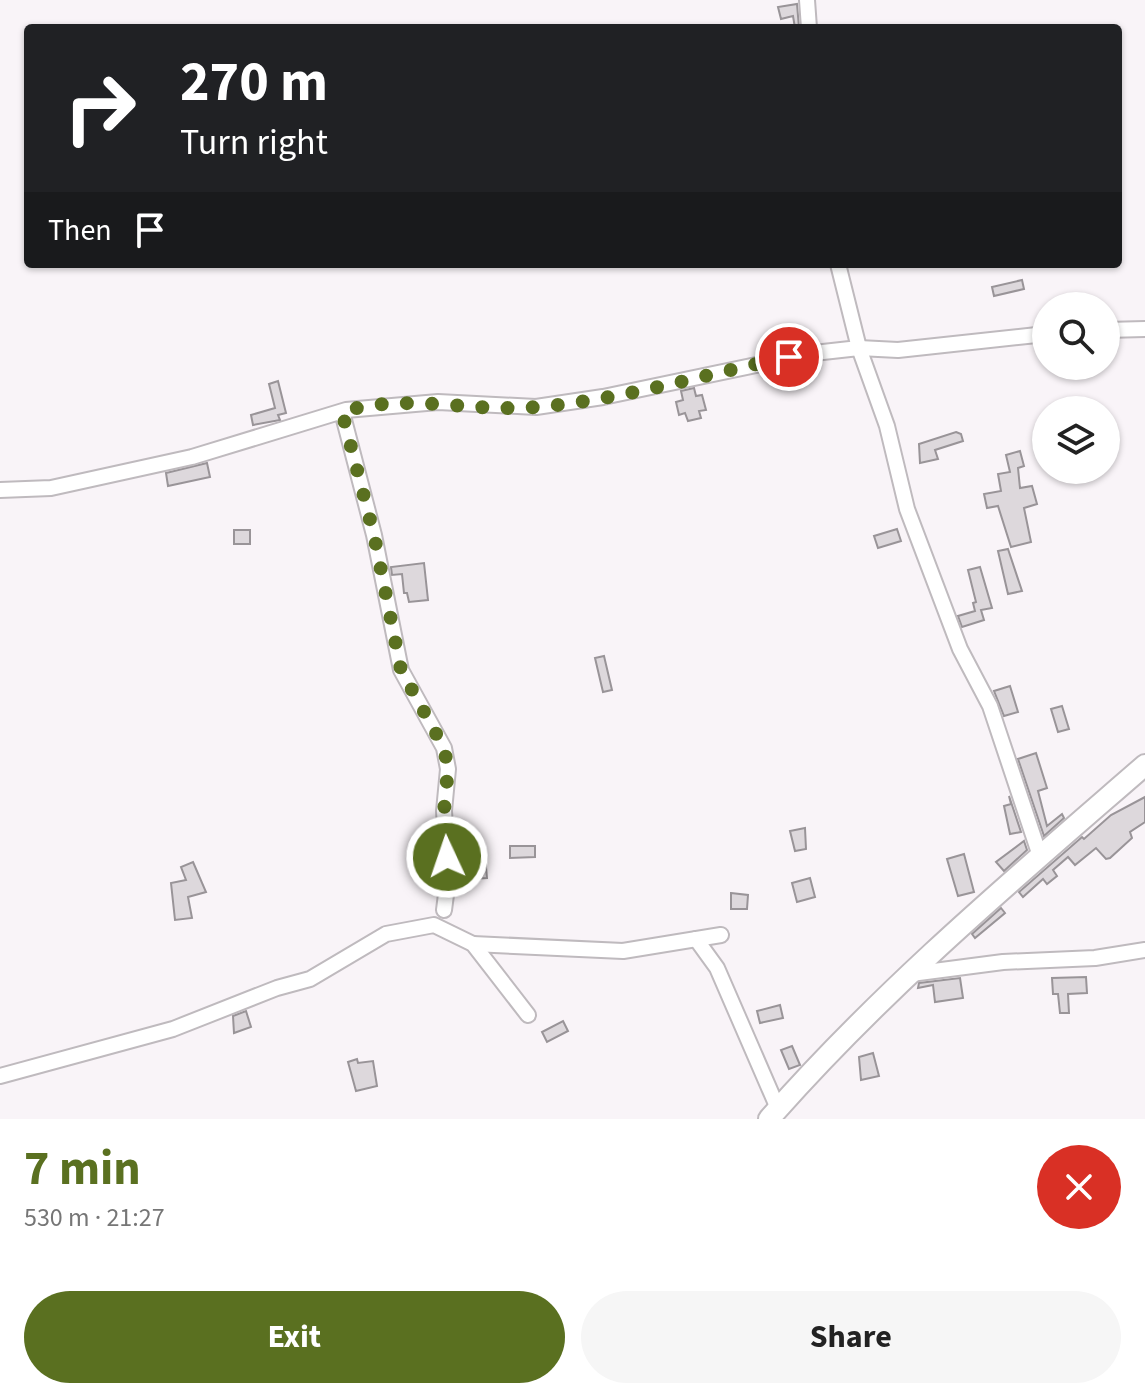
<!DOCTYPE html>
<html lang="en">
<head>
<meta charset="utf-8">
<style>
  body { margin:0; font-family:"Source Sans 3",sans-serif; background:#f6f6f6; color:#222; height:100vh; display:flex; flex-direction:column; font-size:30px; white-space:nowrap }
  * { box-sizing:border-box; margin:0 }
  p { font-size:26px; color:#767676 }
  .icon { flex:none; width:44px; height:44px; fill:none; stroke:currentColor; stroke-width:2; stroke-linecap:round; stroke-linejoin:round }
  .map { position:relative; height:1119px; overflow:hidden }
  .sheet { display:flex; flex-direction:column; background:#fff; flex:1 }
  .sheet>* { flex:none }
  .banner { position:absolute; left:24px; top:24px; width:1098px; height:244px; border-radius:8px; box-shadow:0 2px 6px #0004; background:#202124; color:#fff; overflow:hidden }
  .buttons { position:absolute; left:1032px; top:292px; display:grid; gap:16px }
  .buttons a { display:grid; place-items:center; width:88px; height:88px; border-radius:50%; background:#fff; box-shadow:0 2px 6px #0004; font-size:40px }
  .pin { position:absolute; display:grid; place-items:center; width:68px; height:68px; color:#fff; margin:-34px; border:4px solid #fff; border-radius:50%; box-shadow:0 2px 8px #0007 }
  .me { position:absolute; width:88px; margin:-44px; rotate:357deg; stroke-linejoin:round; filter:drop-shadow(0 0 6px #0008) }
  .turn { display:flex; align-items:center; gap:28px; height:168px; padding:0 24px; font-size:36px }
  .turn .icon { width:104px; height:104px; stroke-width:2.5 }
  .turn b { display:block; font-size:56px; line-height:68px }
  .then { display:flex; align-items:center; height:76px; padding:0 24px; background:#0003; gap:16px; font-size:30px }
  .round { display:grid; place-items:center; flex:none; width:84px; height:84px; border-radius:42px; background:#f6f6f6 }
  .headline { display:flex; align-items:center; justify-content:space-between; height:136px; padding:0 24px }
  h1 { font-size:48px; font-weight:700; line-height:60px; color:#5a7020 }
  .button { display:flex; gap:16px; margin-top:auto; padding:16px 24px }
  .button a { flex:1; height:92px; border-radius:48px; background:#5a7020; color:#fff; font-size:32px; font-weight:700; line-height:92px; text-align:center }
  .button a+a { background:#f6f6f6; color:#222 }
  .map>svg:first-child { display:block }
  .building { fill:#ddd8dc; stroke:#999498; stroke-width:2 }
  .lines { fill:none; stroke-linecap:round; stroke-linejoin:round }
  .minor-casing { stroke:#bfbabe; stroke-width:18 }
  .secondary-casing { stroke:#bfbabe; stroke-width:24 }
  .minor { stroke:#fff; stroke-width:14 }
  .secondary { stroke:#fff; stroke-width:20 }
  .route { stroke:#5a7020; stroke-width:14; stroke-dasharray:0 25.2 }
</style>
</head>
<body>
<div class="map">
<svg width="1145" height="1119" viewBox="0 0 1145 1119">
  <rect width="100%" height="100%" fill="#f9f4f8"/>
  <!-- building -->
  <g class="building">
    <path d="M797,4L799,28H795L793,16L781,19L778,7Z"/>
    <path d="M1022,280L1024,289L994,296L992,287Z"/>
    <path d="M278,381L286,413L278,415L280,420L253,425L251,415L275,408L269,384Z"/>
    <path d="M694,388L696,396L702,395L706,410L699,411L701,418L688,421L685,413L679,415L676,402L683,400L681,391Z"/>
    <path d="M956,432L961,434L963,441L935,450L938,459L920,463L919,444Z"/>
    <path d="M1020,451L1024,466L1018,468L1020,488L1032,486L1037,504L1024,508L1031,542L1011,547L998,506L987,508L984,494L1001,491L998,474L1010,472L1006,455Z"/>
    <path d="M207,463L210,477L168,486L166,473Z"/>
    <path d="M897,529L901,541L878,548L874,536Z"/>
    <rect x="234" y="530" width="16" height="14"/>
    <path d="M1008,549L1022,591L1008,594L998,551Z"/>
    <path d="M424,563L428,600L409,602L407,593H404L402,574L392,575L391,567Z"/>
    <path d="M980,567L992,608L981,610L984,620L962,627L958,616L975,611L973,603L976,602L968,570Z"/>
    <path d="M604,656L612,690L603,692L595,658Z"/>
    <path d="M1010,686L1018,712L1004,716L994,691Z"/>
    <path d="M1062,706L1069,729L1058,732L1051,709Z"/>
    <path d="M1036,753L1047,788L1038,791L1047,826L1062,814L1064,818L1044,836L1018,759Z"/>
    <path d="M1009,796L1021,832L1010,834L1004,806L1011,804Z"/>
    <path d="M1145,797V822L1130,832L1132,838L1110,858L1106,859L1096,848L1075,865L1068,857L1053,870L1057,876L1047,884L1043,879L1023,897L1019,892L1082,837L1084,839L1111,815Z"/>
    <path d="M805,828L806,849L795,851L790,831Z"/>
    <path d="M1024,841L1027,850L1004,871L996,862Z"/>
    <path d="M510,846H535V857L510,858Z"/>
    <path d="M964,854L974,892L958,896L947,859Z"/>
    <path d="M485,856L487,878L471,879L469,857Z"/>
    <path d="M193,862L206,892L188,897L192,918L175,920L171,883L186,880L181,867Z"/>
    <path d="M810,878L815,897L797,902L792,883Z"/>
    <path d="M731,893L748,895L747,909H731Z"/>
    <path d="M1001,908L1005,913L975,938L972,934Z"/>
    <path d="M1086,977L1087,993L1068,994L1069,1013H1060L1058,994H1053L1052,978Z"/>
    <path d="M960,978L963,998L935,1002L933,985L918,988L919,983Z"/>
    <path d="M780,1005L783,1018L760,1023L757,1011Z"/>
    <path d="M246,1011L251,1027L234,1033L233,1016Z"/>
    <path d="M563,1021L568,1031L547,1042L542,1032Z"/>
    <path d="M792,1046L800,1065L789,1069L781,1050Z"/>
    <path d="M873,1053L879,1076L861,1080L859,1057Z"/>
    <path d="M357,1059L358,1063L373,1061L377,1086L356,1091L348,1062Z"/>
  </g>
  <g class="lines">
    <defs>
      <g id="minor">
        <path d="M807,0L809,28"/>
        <path d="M838,264L859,348L887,426L907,509L960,649L990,706L1040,856"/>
        <path d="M1106,330L1145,329"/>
        <path d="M342,412L374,535L401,670L444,748L448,769L444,811L448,879L444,910"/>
        <path d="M0,490L51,488L192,457L346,410L438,402L536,407L603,397L814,353L859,348L898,350L1046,334"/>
        <path d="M696,939L717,968L776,1104"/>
        <path d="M473,944L623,951L721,935"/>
        <path d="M911,974L1003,962L1095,958L1145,950"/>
        <path d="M0,1076L173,1029L277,988L310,979L386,934L434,925L473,944L528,1015"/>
      </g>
      <path id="secondary" d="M769,1119C883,989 1015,878 1145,765"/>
    </defs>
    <!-- minor casing -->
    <use href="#minor" class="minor-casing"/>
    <!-- secondary casing -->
    <use href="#secondary" class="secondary-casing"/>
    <!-- minor -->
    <use href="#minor" class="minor"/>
    <!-- secondary -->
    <use href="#secondary" class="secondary"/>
  </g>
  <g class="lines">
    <!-- route -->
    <path class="route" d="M447,857L444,811L448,769L444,748L401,670L374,535L342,412C406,392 472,413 537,407C622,400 706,374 789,357"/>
  </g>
</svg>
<div class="buttons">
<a><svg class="icon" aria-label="search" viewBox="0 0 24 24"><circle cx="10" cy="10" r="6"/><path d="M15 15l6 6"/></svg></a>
<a><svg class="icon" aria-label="layers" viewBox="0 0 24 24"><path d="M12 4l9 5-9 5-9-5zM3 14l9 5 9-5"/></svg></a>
</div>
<div class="pin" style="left:789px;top:357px;background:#d93025"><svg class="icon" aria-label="arrive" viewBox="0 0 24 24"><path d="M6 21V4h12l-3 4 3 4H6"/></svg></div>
<svg class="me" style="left:447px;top:857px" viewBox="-20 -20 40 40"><circle r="17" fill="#5a7020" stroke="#fff" stroke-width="3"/><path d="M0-11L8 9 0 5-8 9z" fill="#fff"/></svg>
<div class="banner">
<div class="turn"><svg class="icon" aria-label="right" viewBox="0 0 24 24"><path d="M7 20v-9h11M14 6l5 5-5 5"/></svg><div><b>270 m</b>Turn right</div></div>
<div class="then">Then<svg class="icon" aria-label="arrive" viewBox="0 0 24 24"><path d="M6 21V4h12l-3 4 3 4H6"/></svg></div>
</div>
</div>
<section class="sheet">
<div class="headline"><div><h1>7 min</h1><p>530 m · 21:27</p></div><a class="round" style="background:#d93025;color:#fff"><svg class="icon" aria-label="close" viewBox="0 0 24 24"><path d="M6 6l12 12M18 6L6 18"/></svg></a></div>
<div class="button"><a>Exit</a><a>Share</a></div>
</section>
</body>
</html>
